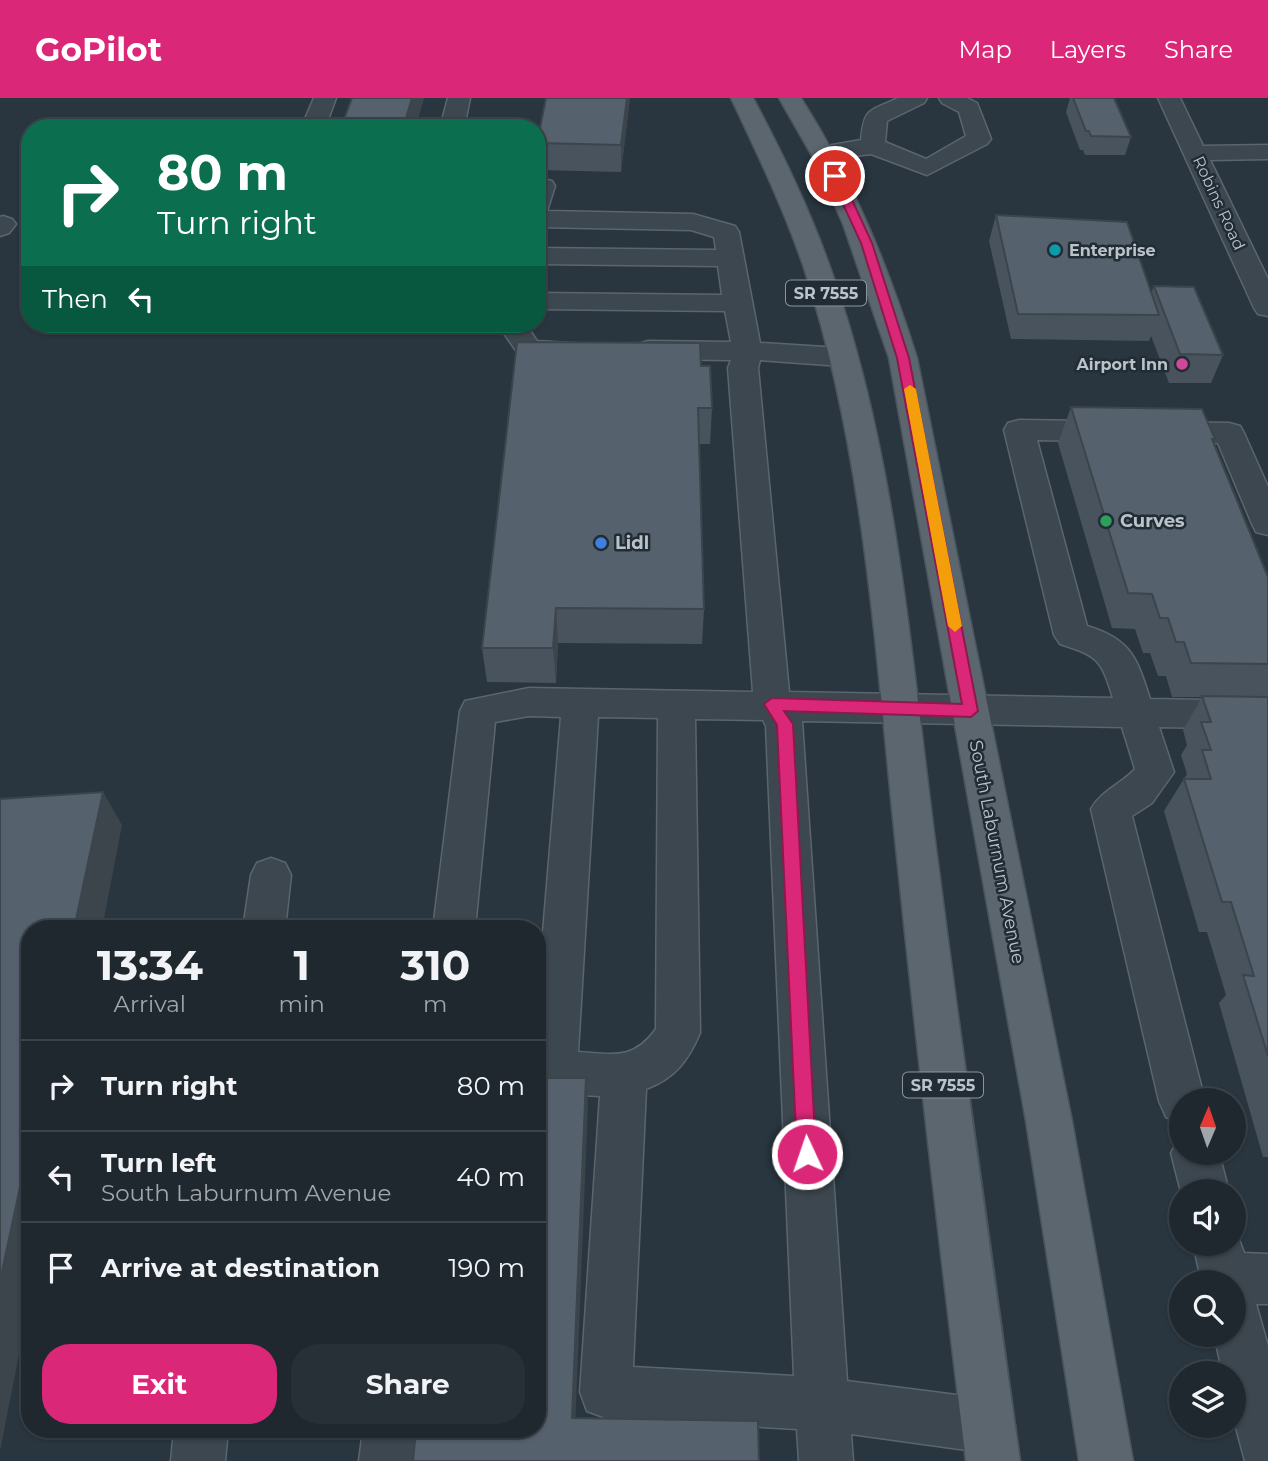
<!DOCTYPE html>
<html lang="en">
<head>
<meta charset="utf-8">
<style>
  body { margin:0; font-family:Montserrat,sans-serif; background:#273037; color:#f1f3f6; height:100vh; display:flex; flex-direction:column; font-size:26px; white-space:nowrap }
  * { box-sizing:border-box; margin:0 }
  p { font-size:23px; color:#a1a6aa }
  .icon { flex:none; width:38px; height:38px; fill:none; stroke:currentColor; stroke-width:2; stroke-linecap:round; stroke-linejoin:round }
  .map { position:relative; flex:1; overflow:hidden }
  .details { position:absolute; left:21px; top:822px; width:525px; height:518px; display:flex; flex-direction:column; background:#1f282f; border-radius:28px; box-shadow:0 2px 5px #0004,0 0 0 2px #3c444b }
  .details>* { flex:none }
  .banner { position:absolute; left:21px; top:21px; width:525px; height:214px; border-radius:28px; box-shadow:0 2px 5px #0004,0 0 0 2px #3c444b; background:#0b6e4f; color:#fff; overflow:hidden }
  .needle { width:46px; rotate:2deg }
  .buttons { position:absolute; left:1169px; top:990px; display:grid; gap:14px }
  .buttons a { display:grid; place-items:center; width:77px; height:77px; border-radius:50%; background:#1f282f; box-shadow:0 2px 5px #0004,0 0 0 2px #3c444b; font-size:35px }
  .pin { position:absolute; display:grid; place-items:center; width:60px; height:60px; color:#fff; margin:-30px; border:4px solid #fff; border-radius:50%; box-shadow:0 2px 7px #0007 }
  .me { position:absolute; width:77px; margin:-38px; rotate:357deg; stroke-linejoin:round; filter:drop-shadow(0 0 5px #0008) }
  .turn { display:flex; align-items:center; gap:24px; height:147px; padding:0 21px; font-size:32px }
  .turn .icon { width:91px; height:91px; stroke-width:2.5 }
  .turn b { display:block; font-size:49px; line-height:60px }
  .then { display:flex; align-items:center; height:66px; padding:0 21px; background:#0003; gap:14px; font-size:26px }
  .eta { display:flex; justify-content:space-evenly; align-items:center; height:119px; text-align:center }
  .eta b { font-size:42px; font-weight:700; line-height:49px }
  .button { display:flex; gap:14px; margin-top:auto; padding:14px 21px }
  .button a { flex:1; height:80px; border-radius:28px; background:#db2777; color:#fff; font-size:28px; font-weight:700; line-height:80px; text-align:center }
  .button a+a { background:#273037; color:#f1f3f6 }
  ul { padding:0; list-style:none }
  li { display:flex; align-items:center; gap:21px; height:91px; padding:0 21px; border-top:2px solid #3c444b }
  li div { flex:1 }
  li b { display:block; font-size:26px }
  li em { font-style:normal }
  header { display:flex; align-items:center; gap:42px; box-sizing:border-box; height:98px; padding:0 35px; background:#db2777; color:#fff }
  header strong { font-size:33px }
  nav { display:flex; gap:38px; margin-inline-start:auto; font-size:24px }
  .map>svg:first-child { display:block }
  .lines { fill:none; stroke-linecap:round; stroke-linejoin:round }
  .minor-casing { stroke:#5b656d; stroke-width:3 }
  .major-casing { stroke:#4a535c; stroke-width:3 }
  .minor { fill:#3d474f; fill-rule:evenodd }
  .major { fill:#5b666f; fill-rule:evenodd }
  .wall { fill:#49535e }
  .shaded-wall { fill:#3c444c }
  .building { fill:#55616d; stroke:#3c444c; stroke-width:2 }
  .route { fill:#db2777; stroke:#8e194d; stroke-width:2 }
  .slow { fill:#f59e0b }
  .culture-dot { fill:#0f9aa8; stroke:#222c35; stroke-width:2.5 }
  .hotel-dot { fill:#d1479c; stroke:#222c35; stroke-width:2.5 }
  .leisure-dot { fill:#2e9e5b; stroke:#222c35; stroke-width:2.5 }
  .shop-dot { fill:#3f7fe0; stroke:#222c35; stroke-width:2.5 }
  .labels { text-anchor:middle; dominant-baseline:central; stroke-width:5; stroke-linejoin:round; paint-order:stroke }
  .far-street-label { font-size:16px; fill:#bac2ca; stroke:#222c35 }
  .far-poi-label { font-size:16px; font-weight:bold; fill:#bac2ca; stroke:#222c35; text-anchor:start }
  .shield { fill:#222c35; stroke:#8c959d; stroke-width:2 }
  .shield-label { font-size:16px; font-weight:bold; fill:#bac2ca }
  .poi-label { font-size:18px; font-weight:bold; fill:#bac2ca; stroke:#222c35; text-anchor:start }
  .street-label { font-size:18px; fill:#bac2ca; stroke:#222c35 }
</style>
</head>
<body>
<header>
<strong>GoPilot</strong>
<nav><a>Map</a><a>Layers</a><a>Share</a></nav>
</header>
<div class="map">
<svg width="1268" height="1363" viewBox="0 0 1268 1363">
  <rect width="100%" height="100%" fill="#29363f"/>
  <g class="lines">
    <defs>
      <g id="minor">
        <path d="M314,0H336L325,30H301Z"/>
        <path d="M448,0H470L464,30H440Z"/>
        <path d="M898,0H927L924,5L887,23L885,44L926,61L966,38L959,14L942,5L939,0H967L977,5L991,41L987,46L927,77L871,56L824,62L815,60L812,55L815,50L861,42C864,9 869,14 898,0Z"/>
        <path d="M1158,0H1180L1203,48L1268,47V61L1210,62L1268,181V218L1258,216L1254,210Z"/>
        <path d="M543,81L552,83L555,88L547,113L693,116L735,128L739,134L760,245L841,250L851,253L855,259L851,265L841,268L760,262L758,270L789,594L1113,600C1101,561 1098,558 1060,546L1054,537L1004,332L1008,325L1019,322L1229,325L1240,328L1244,335L1268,389V437L1256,434L1252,426L1218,345L1037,342L1087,528C1131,541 1137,560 1150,601L1268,603V631L1159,629L1174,674L1152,705L1132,718L1205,1003H1181V1025L1166,1019L1159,1003L1091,711C1101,693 1121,686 1135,671L1122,629L802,623L847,1283L988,1301L1007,1309L1015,1328L1007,1347L988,1355L851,1336L853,1363H799L797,1331L606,1320L587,1313L580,1294L600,998L537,995V906L561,619L529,618L495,624L475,831H433L460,613L465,603L529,590L753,594L728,270L731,262L648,261L638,258L634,252L638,246L648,243L731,244L725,213L537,211V195L722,197L718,168L537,166V150L716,152L714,139L691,132L537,129V82ZM598,619L658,620L656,931C633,963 613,956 578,954ZM695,621L763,622L766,628L794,1278L633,1269L646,991C675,980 688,963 700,935Z"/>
        <path d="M3,118L12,121L16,126L9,135L0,138V119Z"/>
        <path d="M504,226H532L531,234L537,243L584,246L588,252L584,258L574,261L519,257L503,234Z"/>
        <path d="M271,760L285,765L291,777L285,831H243L251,777L257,765Z"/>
        <path d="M1181,1037V1055H1219L1229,1094H1181L1171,1055Z"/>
        <path d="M1234,1128L1244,1155L1268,1156V1206H1256L1268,1248V1363H1245L1234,1322V1276H1223L1214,1237H1234V1185H1202L1193,1146H1234Z"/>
        <path d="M174,1332H228L225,1363H171Z"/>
        <path d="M363,1332H417L413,1363H359Z"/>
      </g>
      <g id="major">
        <path d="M731,0H753C783,56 810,112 831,172C898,360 911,563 937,758C963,960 991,1162 1020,1363H966C941,1162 918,961 897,759C876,564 866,361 805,173C785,113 758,57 731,0Z"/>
        <path d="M779,0H801C853,82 888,168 917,260L1072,1023L1133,1363H1079L1026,1023L889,260L843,126L815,63Z"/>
      </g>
    </defs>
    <!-- minor casing -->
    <use href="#minor" class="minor-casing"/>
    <!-- major casing -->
    <use href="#major" class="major-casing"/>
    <!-- minor -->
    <use href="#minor" class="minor"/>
    <!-- major -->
    <use href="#major" class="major"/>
  </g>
  <!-- wall -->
  <g class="wall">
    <path d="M352,0H424L415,30H344L343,24Z"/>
    <path d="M630,0L621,74L539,72L537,43Z"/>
    <path d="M1070,0H1114L1131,39L1125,57H1085L1083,52H1080L1066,14Z"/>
    <path d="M996,117L1151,195L1154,188L1223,257L1211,285H1169L1151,238L1149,243L1011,241L989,143Z"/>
    <path d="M701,268L712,310L710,346H699L704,511L702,546L558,545L556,585L487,584L482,550Z"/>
    <path d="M1071,309L1215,341L1213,344L1268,479V1059H1263L1219,905L1226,897L1207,834H1199L1164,713L1187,676L1181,657L1187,647L1183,632L1202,599H1172L1166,578H1158L1150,555H1143L1135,531L1112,530L1058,345Z"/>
  </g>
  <!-- shaded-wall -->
  <g class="shaded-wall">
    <path d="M412,0H424L415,30H403Z"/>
    <path d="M627,0H630L621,74V47Z"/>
    <path d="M556,510L558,545L556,585L553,550Z"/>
    <path d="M103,694L122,727L102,831H74Z"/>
    <path d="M586,980L588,1006L575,1333L572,1320Z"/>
    <path d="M30,1042V1201L0,1353V1183Z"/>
  </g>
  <!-- building -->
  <g class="building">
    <path d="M352,0H412L403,30H346L349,24H343Z"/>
    <path d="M546,0H627L621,47L537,45Z"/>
    <path d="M1073,0H1114L1131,39L1091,38L1089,33H1086Z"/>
    <path d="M996,117L1127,124L1159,217L1018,216Z"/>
    <path d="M1154,188L1194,189L1223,257L1180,256Z"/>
    <path d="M517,244L700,245L701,268H710L712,310H698L704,511L556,510L553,550H482Z"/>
    <path d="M1071,309L1202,311L1215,341H1212L1268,479V566L1191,565L1184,544H1176L1168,520H1160L1152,496L1128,495Z"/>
    <path d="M1202,598L1268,599V958L1243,877L1254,878L1231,804H1222L1184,681H1211L1202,652H1211L1201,624H1211Z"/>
    <path d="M103,694L74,831H30V1042L0,1183V701Z"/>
    <path d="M537,980H586L572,1320L758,1323L759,1363H413L416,1332H537Z"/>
  </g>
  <!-- route -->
  <path class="route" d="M835,75L841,78L872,145L909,260L978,613L971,619L784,613L793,626L816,1056L813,1063L807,1065L800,1063L797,1056L777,627L764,606L772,600L962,606L897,260L861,145L830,78Z"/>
  <!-- slow -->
  <path class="slow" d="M910,287L916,291L962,528L955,534L948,528L904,291Z"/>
  <!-- markers -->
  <circle class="culture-dot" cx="1055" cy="152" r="7"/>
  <circle class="hotel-dot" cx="1182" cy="266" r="7"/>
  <circle class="leisure-dot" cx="1106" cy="423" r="7"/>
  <circle class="shop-dot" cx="601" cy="445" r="7"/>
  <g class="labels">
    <!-- far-street labels -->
    <g class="far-street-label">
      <text transform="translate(1219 105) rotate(65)">Robins Road</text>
    </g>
    <!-- far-poi labels -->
    <g class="far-poi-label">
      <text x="1069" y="152">Enterprise</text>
      <text x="1168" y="266" text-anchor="end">Airport Inn</text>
    </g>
    <!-- shield labels -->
    <g class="shield">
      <rect x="786" y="182.5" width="80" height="25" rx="5"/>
      <rect x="903" y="974.5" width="80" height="25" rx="5"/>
    </g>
    <g class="shield-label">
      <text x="826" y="195">SR 7555</text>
      <text x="943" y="987">SR 7555</text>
    </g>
    <!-- poi labels -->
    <g class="poi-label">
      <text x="1120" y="423">Curves</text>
      <text x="615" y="445">Lidl</text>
    </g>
    <!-- street labels -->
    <g class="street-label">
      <text transform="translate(997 754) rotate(79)">South Laburnum Avenue</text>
    </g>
  </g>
</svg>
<div class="buttons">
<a><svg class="needle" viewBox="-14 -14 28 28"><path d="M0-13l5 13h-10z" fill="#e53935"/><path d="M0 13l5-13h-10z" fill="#a1a6aa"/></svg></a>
<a><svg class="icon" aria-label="sound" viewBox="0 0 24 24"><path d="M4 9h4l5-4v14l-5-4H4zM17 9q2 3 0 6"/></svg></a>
<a><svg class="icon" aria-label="search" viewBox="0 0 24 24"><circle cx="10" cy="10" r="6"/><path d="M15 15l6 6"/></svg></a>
<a><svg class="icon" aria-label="layers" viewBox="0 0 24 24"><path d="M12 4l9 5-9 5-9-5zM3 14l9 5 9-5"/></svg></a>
</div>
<div class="pin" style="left:835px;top:78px;background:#d93025"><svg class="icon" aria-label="arrive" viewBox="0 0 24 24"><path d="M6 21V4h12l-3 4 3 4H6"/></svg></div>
<svg class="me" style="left:807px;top:1056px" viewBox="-20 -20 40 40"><circle r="17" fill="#db2777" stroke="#fff" stroke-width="3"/><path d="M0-11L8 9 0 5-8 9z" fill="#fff"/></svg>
<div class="banner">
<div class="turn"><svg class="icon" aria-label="right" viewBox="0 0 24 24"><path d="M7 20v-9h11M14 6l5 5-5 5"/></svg><div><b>80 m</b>Turn right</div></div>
<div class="then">Then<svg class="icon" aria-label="left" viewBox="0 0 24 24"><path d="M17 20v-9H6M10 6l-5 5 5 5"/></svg></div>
</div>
<section class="details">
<div class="eta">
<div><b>13:34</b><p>Arrival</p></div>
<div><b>1</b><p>min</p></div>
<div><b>310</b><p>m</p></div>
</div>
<ul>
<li><svg class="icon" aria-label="right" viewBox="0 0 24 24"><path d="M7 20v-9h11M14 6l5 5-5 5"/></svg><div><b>Turn right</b></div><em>80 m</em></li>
<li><svg class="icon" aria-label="left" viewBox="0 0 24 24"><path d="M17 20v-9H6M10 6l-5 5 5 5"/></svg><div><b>Turn left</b><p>South Laburnum Avenue</p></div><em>40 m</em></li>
<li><svg class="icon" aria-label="arrive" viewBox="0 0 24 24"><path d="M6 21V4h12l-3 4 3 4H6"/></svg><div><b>Arrive at destination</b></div><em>190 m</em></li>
</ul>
<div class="button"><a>Exit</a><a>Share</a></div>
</section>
</div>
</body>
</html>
